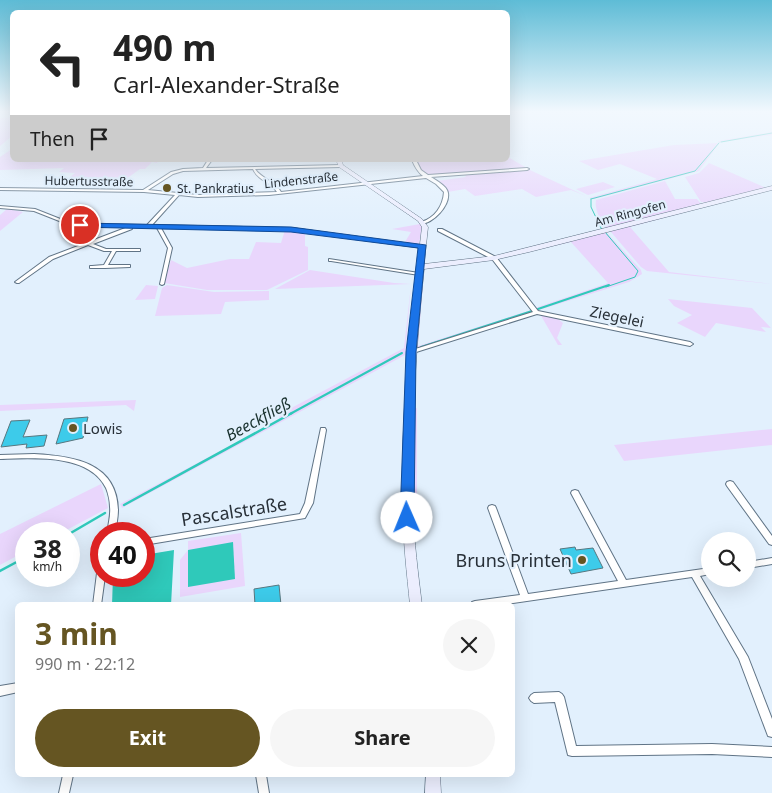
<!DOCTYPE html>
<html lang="en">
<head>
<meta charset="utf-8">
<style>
  body { margin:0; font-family:"Noto Sans",sans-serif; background:#f6f6f6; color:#222; height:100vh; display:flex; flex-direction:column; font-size:19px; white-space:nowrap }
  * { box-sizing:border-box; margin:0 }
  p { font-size:16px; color:#767676 }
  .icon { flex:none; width:28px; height:28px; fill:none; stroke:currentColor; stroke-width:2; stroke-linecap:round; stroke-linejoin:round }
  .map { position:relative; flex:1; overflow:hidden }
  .side { position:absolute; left:15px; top:602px; width:500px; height:175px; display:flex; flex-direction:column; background:#fff; border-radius:8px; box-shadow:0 5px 20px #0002 }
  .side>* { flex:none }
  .top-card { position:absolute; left:10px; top:10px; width:500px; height:152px; border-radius:8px; box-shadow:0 5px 20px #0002; background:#fff; color:#222; overflow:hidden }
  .buttons { position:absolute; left:701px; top:532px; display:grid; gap:10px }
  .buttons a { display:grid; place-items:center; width:55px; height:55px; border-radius:50%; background:#fff; box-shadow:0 5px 20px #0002; font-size:25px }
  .speed { position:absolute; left:15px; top:522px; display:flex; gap:10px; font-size:25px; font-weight:700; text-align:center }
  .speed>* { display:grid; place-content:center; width:65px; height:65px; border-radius:50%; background:#fff; box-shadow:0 5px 20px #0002; line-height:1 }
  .speed small { font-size:12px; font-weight:400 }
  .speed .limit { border:8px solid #d22; background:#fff; color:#111 }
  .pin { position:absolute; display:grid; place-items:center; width:42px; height:42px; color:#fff; margin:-21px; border:2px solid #fff; border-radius:50%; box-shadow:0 1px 5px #0007 }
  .me { position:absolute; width:55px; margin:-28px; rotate:359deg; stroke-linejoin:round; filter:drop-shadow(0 0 4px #0008) }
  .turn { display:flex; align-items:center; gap:18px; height:105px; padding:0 20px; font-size:22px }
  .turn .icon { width:65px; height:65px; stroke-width:2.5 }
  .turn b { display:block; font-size:35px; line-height:42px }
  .then { display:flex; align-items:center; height:48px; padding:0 20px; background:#0003; gap:10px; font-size:19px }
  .round { display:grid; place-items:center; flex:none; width:52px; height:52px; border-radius:26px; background:#f6f6f6 }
  .headline { display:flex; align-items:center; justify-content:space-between; height:85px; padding:0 20px }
  h1 { font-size:30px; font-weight:700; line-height:38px; color:#655522 }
  .cta { display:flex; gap:10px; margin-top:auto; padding:10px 20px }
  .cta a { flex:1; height:58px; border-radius:30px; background:#655522; color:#fff; font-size:20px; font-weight:700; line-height:58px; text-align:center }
  .cta a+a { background:#f6f6f6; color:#222 }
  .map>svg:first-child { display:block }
  .green { fill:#e9d6fc }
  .water { fill:#2fc9ba }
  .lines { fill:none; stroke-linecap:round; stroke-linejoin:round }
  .stream-far2 { stroke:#2fc9ba; stroke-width:1 }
  .stream-far1 { stroke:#2fc9ba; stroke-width:2 }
  .stream { stroke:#2fc9ba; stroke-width:2.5 }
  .building { fill:#3dcbea; stroke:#58777f }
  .street-casing { stroke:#607486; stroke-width:2 }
  .secondary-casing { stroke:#607486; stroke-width:1 }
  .street { fill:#fff; fill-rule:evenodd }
  .secondary { fill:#eceefe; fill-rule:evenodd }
  .route { fill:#1a73e8; stroke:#114b97 }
  .poi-dot { fill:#655522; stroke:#e2f0fd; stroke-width:2 }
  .labels { text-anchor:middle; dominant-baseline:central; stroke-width:4.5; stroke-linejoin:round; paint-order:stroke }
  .far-street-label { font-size:12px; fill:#283038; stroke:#e2f0fd }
  .far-poi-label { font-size:12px; fill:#283038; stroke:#e2f0fd; text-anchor:start }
  .street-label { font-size:15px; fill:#283038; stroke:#e2f0fd }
  .poi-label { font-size:15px; fill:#283038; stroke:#e2f0fd; text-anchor:start }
  .water-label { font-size:16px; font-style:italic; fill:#1a322f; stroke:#e2f0fd }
  .near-street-label { font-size:18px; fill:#283038; stroke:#e2f0fd }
  .near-poi-label { font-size:18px; fill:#283038; stroke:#e2f0fd; text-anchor:end }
</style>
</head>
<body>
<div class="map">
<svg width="772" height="793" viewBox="0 0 772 793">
  <rect width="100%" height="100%" fill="#e2f0fd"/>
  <!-- green -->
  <g class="green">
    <path d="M12,117V136L0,146V118Z"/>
    <path d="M772,132V135L720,142L699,171L594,199L589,198L657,179L620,164L598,170L579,161L674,145L719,143L718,141Z"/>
    <path d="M12,149V160H159L157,163L152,162L145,169H140L126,179L69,178L75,173L59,172L64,168L0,170V157Z"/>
    <path d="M508,157L532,171L586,196L571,190L536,197L522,189L475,196L465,189L448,192L437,181L466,177L464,174L510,170L428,176L420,171L416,160H508Z"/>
    <path d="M709,163L766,188L707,203L701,202L685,177L699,173Z"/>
    <path d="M665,181L675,199H697L701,204L607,229C601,222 594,209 596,200Z"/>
    <path d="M603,182L615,187L588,195L576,189Z"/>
    <path d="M715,204L630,227L669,272L772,284L647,271L641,267L611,232V231Z"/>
    <path d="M7,209L23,212L0,231V215Z"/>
    <path d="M420,224L422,227L419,244L405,242L411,232L392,229Z"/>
    <path d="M285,230L305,232V246L308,247V270L267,290H207L164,283L171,260L187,268L230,259H249L256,242L281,243Z"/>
    <path d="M606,232L641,270L642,274L629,282L539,310L535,308L608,283L571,242L528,252Z"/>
    <path d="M310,270L394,283L411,284L275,289Z"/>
    <path d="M421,284H423L418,346L531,310L533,312L416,350Z"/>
    <path d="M146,285L158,286L155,299L135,300Z"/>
    <path d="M167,285L214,292L269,291V300L225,302L221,314L155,316L162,288Z"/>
    <path d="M411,285L405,355L122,508L120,504L271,424L279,419L280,414L404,348Z"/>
    <path d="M668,299L752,308L771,328L761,327L766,332L716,323L705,337L677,323L692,315L674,306Z"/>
    <path d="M540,314L556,317L563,323L557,338L562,345H558Z"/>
    <path d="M136,400L134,411L126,405L0,411V405Z"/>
    <path d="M417,408V494H411L413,409Z"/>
    <path d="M772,429V445L624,461L614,445Z"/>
    <path d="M101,484L108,508L59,534H26V551L0,565V534Z"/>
    <path d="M241,533L245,586L180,597V560L188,550V541Z"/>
  </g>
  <!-- water -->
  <g class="water">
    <path d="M233,542L235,579L188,587V550Z"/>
    <path d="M174,550L171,605H112L113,576H144V555Z"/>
  </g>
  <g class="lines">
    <!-- stream-far2 -->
    <g class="stream-far2">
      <path d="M721,142L772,133"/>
      <path d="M591,199L695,171L719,143"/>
      <path d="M591,199V207L602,230"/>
      <path d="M605,232L638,271L635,277L606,287"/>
    </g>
    <!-- stream-far1 -->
    <g class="stream-far1">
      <path d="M538,309L609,285"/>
      <path d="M421,347L532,311"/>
      <path d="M290,414L402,353"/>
    </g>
    <!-- stream -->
    <g class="stream">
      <path d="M124,505L292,413"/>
      <path d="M69,534L105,513"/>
      <path d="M0,571L26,557"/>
    </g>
  </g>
  <!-- building -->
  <g class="building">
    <path d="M88,417L83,438L56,444L64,419Z"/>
    <path d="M30,420L23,437L47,435L44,446L26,448L27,444L1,447L11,421Z"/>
    <path d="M575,547L576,550L593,548L603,568L571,574L560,549Z"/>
    <path d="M279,585L281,605H255L254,589Z"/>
  </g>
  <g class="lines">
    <defs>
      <g id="street">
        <path d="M208,160H212L206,168L341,165L343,166L341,167L255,169C262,179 275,181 281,192L423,176C417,171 415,167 412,160H416L421,170L428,175L527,168L529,169L527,170L431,177C437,181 447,186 448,193C450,206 433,223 421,224V222C435,218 443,206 444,192L436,184L426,178L269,195L198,197L179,195L152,225L291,228L425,246V247L423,248L291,230L161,228L172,248L164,284L162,285L160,284L168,248L157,228L132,227V229L93,244L106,249H140V251H116L108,265H130V267L105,268H90V266H92L104,265L112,251H104L88,245L53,259L19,283H17L15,282L49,257L128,227L72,226L34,211L0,208V206L35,209L73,224L147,225L175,195L144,192L0,190V188L143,190L171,172L183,169L203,168ZM253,169C257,180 271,182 277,192L198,195L148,190L173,174L183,171Z"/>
        <path d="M438,229H442L496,257L538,311L690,342L693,344L690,346L537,314L413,353H409L408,352L409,351L533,312L492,259L438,231Z"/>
        <path d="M329,259L419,273L421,274L419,275L331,261H329Z"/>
        <path d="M321,428H325L326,430L313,503L305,518L144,545V539L300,514L305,503Z"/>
        <path d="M34,454C72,456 117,462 118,510C118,518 116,526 115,534H107C108,525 111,516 110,507C110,501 108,493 106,488C89,453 32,458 0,459V455Z"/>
        <path d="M730,481L733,482L772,536V545L769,544L727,486L726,484L727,482Z"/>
        <path d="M575,490L578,491L579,493L626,580L710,568V574L700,576L748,657L772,719V737L768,736L739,659L692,577L500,605H471L472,602L475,601L520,595L488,508L489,506L492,505L495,506L496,508L528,594L618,581L571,493L572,491Z"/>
        <path d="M772,558V564L748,568V562Z"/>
        <path d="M101,570V576H105L101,605H93L97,573L98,571Z"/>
        <path d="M18,683V692L0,696V686Z"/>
        <path d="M559,692L562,694L564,697L576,746L712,744L772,747V757L712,754L572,756L568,755L567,751L555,702L534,703L531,701L529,698L531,695L534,693Z"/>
        <path d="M63,775H73L69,793H59Z"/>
        <path d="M256,775H266L269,793H259Z"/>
      </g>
      <g id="secondary">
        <path d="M338,160H343L342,162L343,165L422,219L428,227L424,264L494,256L772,186V190L529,252L494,260L424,269C416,349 410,429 413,510C414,542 418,573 422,605H410C407,574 403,542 403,510C400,416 411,320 422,227L418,221L339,167L337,162Z"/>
        <path d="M426,775H440L441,793H425Z"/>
      </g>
    </defs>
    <!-- street casing -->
    <use href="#street" class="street-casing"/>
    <!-- secondary casing -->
    <use href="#secondary" class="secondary-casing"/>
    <!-- street -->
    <use href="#street" class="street"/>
    <!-- secondary -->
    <use href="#secondary" class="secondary"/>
  </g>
  <!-- sky -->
  <linearGradient id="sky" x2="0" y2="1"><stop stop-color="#5ebcd6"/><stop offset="0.5" stop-color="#f2f8fe"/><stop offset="1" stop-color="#f2f8fe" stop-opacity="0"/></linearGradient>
  <rect width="772" height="223" fill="url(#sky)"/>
  <!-- route -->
  <path class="route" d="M80,223L291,227L426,245L416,352L414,518L412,522L407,524L400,518L406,352L418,248L291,232L78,227V224Z"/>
  <!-- markers -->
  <g class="poi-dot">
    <circle cx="167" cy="188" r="5"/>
    <circle cx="73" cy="428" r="5"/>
    <circle cx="582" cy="560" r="5"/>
  </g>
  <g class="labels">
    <!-- far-street labels -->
    <g class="far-street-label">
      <text transform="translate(301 180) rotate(-6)">Lindenstraße</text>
      <text transform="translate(89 181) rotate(1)">Hubertusstraße</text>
      <text transform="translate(630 213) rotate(-15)">Am Ringofen</text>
    </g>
    <!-- far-poi labels -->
    <g class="far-poi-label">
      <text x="177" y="188">St. Pankratius</text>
    </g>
    <!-- street labels -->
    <g class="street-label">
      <text transform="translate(617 316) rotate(12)">Ziegelei</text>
    </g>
    <!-- poi labels -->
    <g class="poi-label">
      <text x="83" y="428">Lowis</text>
    </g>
    <!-- water labels -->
    <g class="water-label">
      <text transform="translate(258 419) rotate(-29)">Beeckfließ</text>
    </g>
    <!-- near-street labels -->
    <g class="near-street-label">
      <text transform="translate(234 511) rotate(-9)">Pascalstraße</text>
    </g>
    <!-- near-poi labels -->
    <g class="near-poi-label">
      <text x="572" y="560">Bruns Printen</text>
    </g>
  </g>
</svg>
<div class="buttons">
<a><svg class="icon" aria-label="search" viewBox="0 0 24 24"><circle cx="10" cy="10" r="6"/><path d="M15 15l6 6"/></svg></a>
</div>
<div class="speed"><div>38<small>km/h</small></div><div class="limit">40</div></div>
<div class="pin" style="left:80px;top:225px;background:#d93025"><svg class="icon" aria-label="arrive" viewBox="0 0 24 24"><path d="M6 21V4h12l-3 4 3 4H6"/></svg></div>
<svg class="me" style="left:407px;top:518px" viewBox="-20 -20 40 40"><circle r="19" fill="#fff"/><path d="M0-13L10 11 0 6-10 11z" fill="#1a73e8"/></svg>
<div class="top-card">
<div class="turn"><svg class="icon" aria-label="left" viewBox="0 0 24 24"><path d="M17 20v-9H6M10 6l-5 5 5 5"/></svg><div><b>490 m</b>Carl-Alexander-Straße</div></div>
<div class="then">Then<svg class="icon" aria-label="arrive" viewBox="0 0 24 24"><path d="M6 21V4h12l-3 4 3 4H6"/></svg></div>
</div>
<section class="side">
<div class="headline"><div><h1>3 min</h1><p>990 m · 22:12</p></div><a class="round"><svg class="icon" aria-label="close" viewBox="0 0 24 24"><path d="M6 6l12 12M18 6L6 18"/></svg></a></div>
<div class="cta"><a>Exit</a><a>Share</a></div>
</section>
</div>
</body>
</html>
